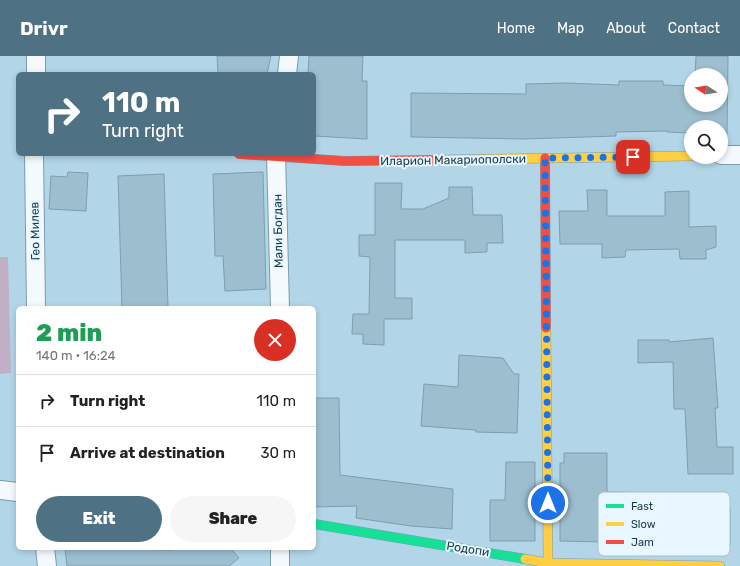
<!DOCTYPE html>
<html lang="en">
<head>
<meta charset="utf-8">
<style>
  body { margin:0; font-family:Rubik,sans-serif; background:#f6f6f6; color:#222; height:100vh; display:flex; flex-direction:column; font-size:15px; white-space:nowrap }
  * { box-sizing:border-box; margin:0 }
  p { font-size:13px; color:#767676 }
  .icon { flex:none; width:22px; height:22px; fill:none; stroke:currentColor; stroke-width:2; stroke-linecap:round; stroke-linejoin:round }
  .map { position:relative; flex:1; overflow:hidden }
  .side { position:absolute; left:16px; top:250px; width:300px; height:244px; display:flex; flex-direction:column; background:#fff; border-radius:6px; box-shadow:0 2px 6px #0003 }
  .side>* { flex:none }
  .hud { position:absolute; left:16px; top:16px; width:300px; height:84px; border-radius:6px; box-shadow:0 2px 6px #0003; background:#4e7183; color:#fff; overflow:hidden }
  .needle { width:26px; rotate:282deg }
  .fabs { position:absolute; left:684px; top:12px; display:grid; gap:8px }
  .fabs a { display:grid; place-items:center; width:44px; height:44px; border-radius:50%; background:#fff; box-shadow:0 2px 6px #0003; font-size:20px }
  .pin { position:absolute; display:grid; place-items:center; width:34px; height:34px; color:#fff; margin:-17px; border-radius:8px; box-shadow:0 2px 6px #0006 }
  .me { position:absolute; width:44px; margin:-22px; rotate:0deg; stroke-linejoin:round; filter:drop-shadow(0 0 3px #0008) }
  .turn { display:flex; align-items:center; gap:14px; height:84px; padding:0 20px; font-size:18px }
  .turn .icon { width:52px; height:52px; stroke-width:2.5 }
  .turn b { display:block; font-size:28px; line-height:34px }
  .round { display:grid; place-items:center; flex:none; width:42px; height:42px; border-radius:21px; background:#f6f6f6 }
  .headline { display:flex; align-items:center; justify-content:space-between; height:68px; padding:0 20px }
  h1 { font-size:24px; font-weight:800; line-height:30px; color:#1e9e55 }
  .cta { display:flex; gap:8px; margin-top:auto; padding:8px 20px }
  .cta a { flex:1; height:46px; border-radius:24px; background:#4e7183; color:#fff; font-size:16px; font-weight:800; line-height:46px; text-align:center }
  .cta a+a { background:#f6f6f6; color:#222 }
  ul { padding:0; list-style:none }
  li { display:flex; align-items:center; gap:12px; height:52px; padding:0 20px; border-top:1px solid #e0e0e0 }
  li div { flex:1 }
  li b { display:block; font-size:15px }
  li em { font-style:normal }
  header { display:flex; align-items:center; gap:24px; box-sizing:border-box; height:56px; padding:0 20px; background:#4e7183; color:#fff }
  header strong { font-size:19px }
  nav { display:flex; gap:22px; margin-inline-start:auto; font-size:14px }
  .map>svg:first-child { display:block }
  .green { fill:#c1afc6 }
  .building { fill:#9cbecf; stroke:#7d9eae }
  .lines { fill:none; stroke-linecap:round; stroke-linejoin:round }
  .street-casing { stroke:#7b9cac; stroke-width:20 }
  .fast-casing { stroke:#7b9cac; stroke-width:10 }
  .slow-casing { stroke:#7b9cac; stroke-width:10 }
  .jam-casing { stroke:#7b9cac; stroke-width:10 }
  .street { stroke:#f3f9fc; stroke-width:18 }
  .fast { stroke:#16e098; stroke-width:9 }
  .slow { stroke:#ffcf43; stroke-width:9 }
  .jam { stroke:#f24e42; stroke-width:9 }
  .route { stroke:#1a73e8; stroke-width:7; stroke-dasharray:0 12.6 }
  .labels { text-anchor:middle; dominant-baseline:central; stroke-width:4; stroke-linejoin:round; paint-order:stroke }
  .street-label { font-size:12px; fill:#183b4c; stroke:#e7f6ff }
  .key { fill:#e7f6ff; stroke:#a9bec9; stroke-width:1 }
  .key-label { font-size:11px; fill:#183b4c }
</style>
</head>
<body>
<header>
<strong>Drivr</strong>
<nav><a>Home</a><a>Map</a><a>About</a><a>Contact</a></nav>
</header>
<div class="map">
<svg width="740" height="510" viewBox="0 0 740 510">
  <rect width="100%" height="100%" fill="#b2d6e8"/>
  <!-- green -->
  <path class="green" d="M0,201H8L11,317L0,318Z"/>
  <!-- building -->
  <g class="building">
    <path d="M217,0H271L267,18H218Z"/>
    <path d="M309,0H363L362,25H367V83L314,80V18H308Z"/>
    <path d="M696,0H728L727,78H721V71H691V77L667,76V75L616,76V80L524,83L411,81V37L526,38V28L566,27L619,29V25H663V29L691,30V49H721V19H695Z"/>
    <path d="M68,116L88,117L86,155L49,153L51,120L67,121Z"/>
    <path d="M263,116L266,233L225,235L223,200H215L213,118Z"/>
    <path d="M164,118L168,252H122L118,120Z"/>
    <path d="M375,127H402L401,153H423L449,142V131H472L473,159H502L503,187H487V196L465,197V184H395V242H412V263H384V289L363,288V278H352L353,258H369L370,201L359,200V179H375Z"/>
    <path d="M587,134H607V160H665V136L689,135V171L716,170V191L706,194V203H680L679,193L626,194L625,201L602,202V188H560L559,155H588Z"/>
    <path d="M713,282L718,352H715L717,391H733V418H688L685,353H674L673,306L638,307V284H669V286Z"/>
    <path d="M459,299L503,302L514,318H519L517,377L476,376V374L421,370L424,328L458,331Z"/>
    <path d="M314,342H339L340,419L453,433L452,473L411,470L356,462L357,450L314,451Z"/>
    <path d="M564,397H607V436L674,437V453L730,452V489L560,485V407H564Z"/>
    <path d="M506,406H535V485H490V444H505Z"/>
    <path d="M65,492L172,494L173,492H230L239,502L229,510H67Z"/>
  </g>
  <g class="lines">
    <defs>
      <g id="street">
        <path d="M36,18V0"/>
        <path d="M287,18L289,0"/>
        <path d="M34,98L36,252"/>
        <path d="M276,98L280,252"/>
        <path d="M721,99H740"/>
        <path d="M0,434L18,436"/>
        <path d="M45,492L47,510"/>
        <path d="M280,510V492"/>
      </g>
      <path id="fast" d="M314,468L525,503"/>
      <g id="slow">
        <path d="M432,104L691,100"/>
        <path d="M546,272L548,507"/>
        <path d="M525,503L548,507L720,510"/>
      </g>
      <g id="jam">
        <path d="M239,98L345,105L432,104"/>
        <path d="M545,102L546,272"/>
      </g>
    </defs>
    <!-- street casing -->
    <use href="#street" class="street-casing"/>
    <!-- fast casing -->
    <use href="#fast" class="fast-casing"/>
    <!-- slow casing -->
    <use href="#slow" class="slow-casing"/>
    <!-- jam casing -->
    <use href="#jam" class="jam-casing"/>
    <!-- street -->
    <use href="#street" class="street"/>
    <!-- fast -->
    <use href="#fast" class="fast"/>
    <!-- slow -->
    <use href="#slow" class="slow"/>
    <!-- jam -->
    <use href="#jam" class="jam"/>
  </g>
  <g class="lines">
    <!-- route -->
    <path class="route" d="M548,447L545,102L633,101"/>
  </g>
  <g class="labels">
    <!-- street labels -->
    <g class="street-label">
      <text transform="translate(453 104) rotate(-1)">Иларион Макариополски</text>
      <text transform="translate(35 175) rotate(-91)">Гео Милев</text>
      <text transform="translate(278 175) rotate(-91)">Мали Богдан</text>
      <text transform="translate(468 493) rotate(9)">Родопи</text>
    </g>
  </g>
  <!-- legend -->
  <rect x="598" y="436" width="132" height="64" rx="6" class="key"/>
  <rect x="606" y="448" width="18" height="4" fill="#16e098"/>
  <rect x="606" y="466" width="18" height="4" fill="#ffcf43"/>
  <rect x="606" y="484" width="18" height="4" fill="#f24e42"/>
  <g class="key-label">
    <text x="631" y="454">Fast</text>
    <text x="631" y="472">Slow</text>
    <text x="631" y="490">Jam</text>
  </g>
</svg>
<div class="fabs">
<a><svg class="needle" viewBox="-14 -14 28 28"><path d="M0-13l5 13h-10z" fill="#e53935"/><path d="M0 13l5-13h-10z" fill="#767676"/></svg></a>
<a><svg class="icon" aria-label="search" viewBox="0 0 24 24"><circle cx="10" cy="10" r="6"/><path d="M15 15l6 6"/></svg></a>
</div>
<div class="pin" style="left:633px;top:101px;background:#d93025"><svg class="icon" aria-label="arrive" viewBox="0 0 24 24"><path d="M6 21V4h12l-3 4 3 4H6"/></svg></div>
<svg class="me" style="left:548px;top:447px" viewBox="-20 -20 40 40"><circle r="17" fill="#1a73e8" stroke="#fff" stroke-width="3"/><path d="M0-11L8 9 0 5-8 9z" fill="#fff"/></svg>
<div class="hud">
<div class="turn"><svg class="icon" aria-label="right" viewBox="0 0 24 24"><path d="M7 20v-9h11M14 6l5 5-5 5"/></svg><div><b>110 m</b>Turn right</div></div>
</div>
<section class="side">
<div class="headline"><div><h1>2 min</h1><p>140 m · 16:24</p></div><a class="round" style="background:#d93025;color:#fff"><svg class="icon" aria-label="close" viewBox="0 0 24 24"><path d="M6 6l12 12M18 6L6 18"/></svg></a></div>
<ul>
<li><svg class="icon" aria-label="right" viewBox="0 0 24 24"><path d="M7 20v-9h11M14 6l5 5-5 5"/></svg><div><b>Turn right</b></div><em>110 m</em></li>
<li><svg class="icon" aria-label="arrive" viewBox="0 0 24 24"><path d="M6 21V4h12l-3 4 3 4H6"/></svg><div><b>Arrive at destination</b></div><em>30 m</em></li>
</ul>
<div class="cta"><a>Exit</a><a>Share</a></div>
</section>
</div>
</body>
</html>
